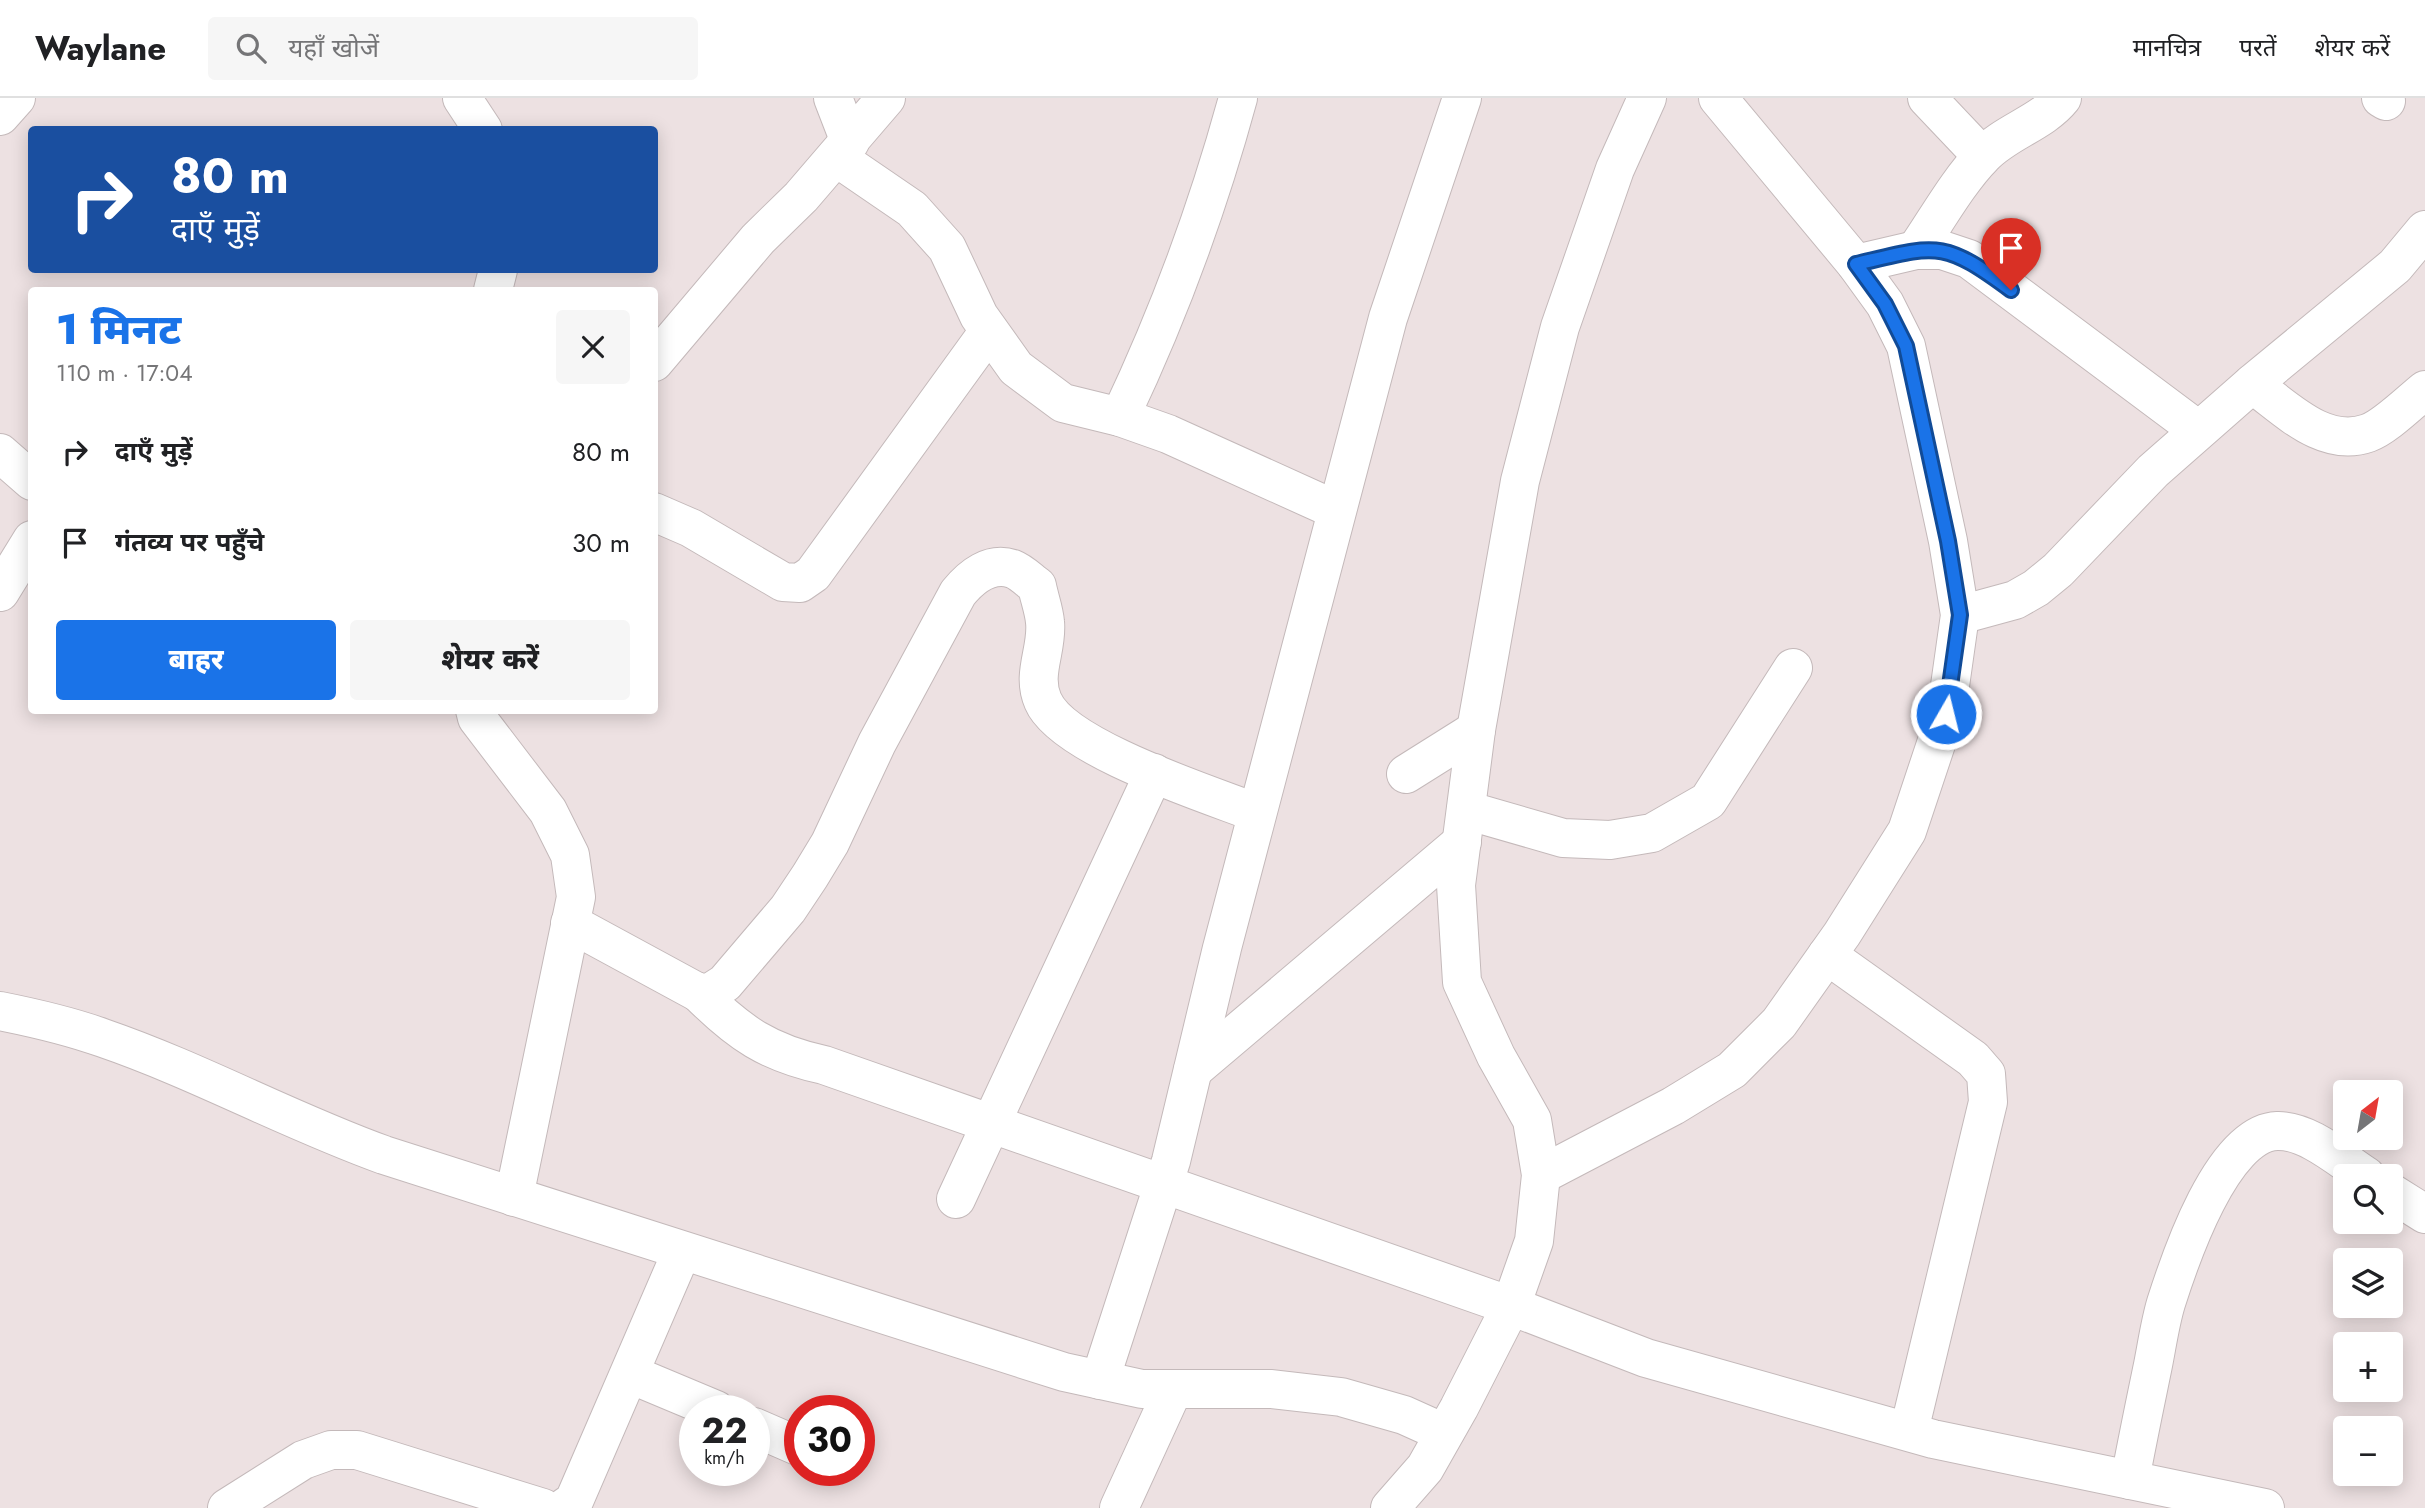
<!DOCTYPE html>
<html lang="hi">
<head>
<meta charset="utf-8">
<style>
  body { margin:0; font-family:Jost,"Noto Sans Devanagari",sans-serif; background:#f6f6f6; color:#202124; height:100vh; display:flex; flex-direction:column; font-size:26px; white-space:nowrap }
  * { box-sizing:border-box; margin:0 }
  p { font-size:23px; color:#757577 }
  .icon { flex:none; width:38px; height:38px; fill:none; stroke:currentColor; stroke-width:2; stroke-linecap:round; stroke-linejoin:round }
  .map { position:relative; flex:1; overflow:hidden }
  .side { position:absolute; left:28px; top:189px; width:630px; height:427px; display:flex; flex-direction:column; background:#fff; border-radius:7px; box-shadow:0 4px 18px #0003 }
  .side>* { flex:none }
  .hud { position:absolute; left:28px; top:28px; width:630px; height:147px; border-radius:7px; box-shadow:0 4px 18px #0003; background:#1a4fa0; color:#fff; overflow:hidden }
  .needle { width:46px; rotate:31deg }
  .tools { position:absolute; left:2333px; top:982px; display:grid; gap:14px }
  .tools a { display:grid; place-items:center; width:70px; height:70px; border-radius:7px; background:#fff; box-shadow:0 4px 18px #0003; font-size:35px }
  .speed { position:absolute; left:679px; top:1297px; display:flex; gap:14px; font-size:35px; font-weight:700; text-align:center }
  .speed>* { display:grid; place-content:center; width:91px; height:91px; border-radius:50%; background:#fff; box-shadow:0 4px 18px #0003; line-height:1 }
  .speed small { font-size:18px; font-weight:400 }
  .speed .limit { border:10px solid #d22; background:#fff; color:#111 }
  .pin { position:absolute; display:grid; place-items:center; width:60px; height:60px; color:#fff; margin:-72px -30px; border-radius:50% 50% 50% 0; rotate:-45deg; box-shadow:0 0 7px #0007 }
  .pin .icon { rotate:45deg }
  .me { position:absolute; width:77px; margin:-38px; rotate:8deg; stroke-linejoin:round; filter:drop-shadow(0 0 5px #0008) }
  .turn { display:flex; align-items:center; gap:24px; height:147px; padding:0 28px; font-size:32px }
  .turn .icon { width:91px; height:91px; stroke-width:2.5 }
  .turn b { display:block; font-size:49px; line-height:60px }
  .round { display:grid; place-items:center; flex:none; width:74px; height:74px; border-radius:7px; background:#f6f6f6 }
  .head { display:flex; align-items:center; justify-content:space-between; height:119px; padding:0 28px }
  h1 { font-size:42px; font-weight:800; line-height:52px; color:#1a73e8 }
  .button { display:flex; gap:14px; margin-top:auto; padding:14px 28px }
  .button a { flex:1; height:80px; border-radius:7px; background:#1a73e8; color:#fff; font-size:28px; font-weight:800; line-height:80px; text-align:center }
  .button a+a { background:#f6f6f6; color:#202124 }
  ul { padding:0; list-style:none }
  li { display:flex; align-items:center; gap:21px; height:91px; padding:0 28px }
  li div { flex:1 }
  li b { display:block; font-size:26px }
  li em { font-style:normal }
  header { display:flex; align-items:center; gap:42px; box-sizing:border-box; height:98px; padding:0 35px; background:#fff; border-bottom:2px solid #e0e0e0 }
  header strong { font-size:33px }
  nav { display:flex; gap:38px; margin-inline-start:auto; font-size:24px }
  .search { width:490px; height:63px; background:#f6f6f6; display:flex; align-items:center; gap:18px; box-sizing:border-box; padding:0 24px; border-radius:7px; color:#757577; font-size:26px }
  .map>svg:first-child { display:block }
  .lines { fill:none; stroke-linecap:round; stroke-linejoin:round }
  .street-casing { stroke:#c4b9ba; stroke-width:40 }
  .secondary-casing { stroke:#c4b9ba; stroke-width:40 }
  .street { stroke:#fff; stroke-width:38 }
  .secondary { stroke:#fff; stroke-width:38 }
  .route-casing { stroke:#114b97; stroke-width:18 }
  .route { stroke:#1a73e8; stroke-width:12 }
</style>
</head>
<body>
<header>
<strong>Waylane</strong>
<div class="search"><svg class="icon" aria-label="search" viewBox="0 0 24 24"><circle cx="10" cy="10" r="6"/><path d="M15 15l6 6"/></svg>यहाँ खोजें</div>
<nav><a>मानचित्र</a><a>परतें</a><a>शेयर करें</a></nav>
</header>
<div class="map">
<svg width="2425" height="1410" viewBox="0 0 2425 1410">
  <rect width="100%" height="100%" fill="#ede1e2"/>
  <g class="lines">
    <defs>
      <g id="street">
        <path d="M462,0L483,32"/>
        <path d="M833,0L850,44"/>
        <path d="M1927,0L1982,58"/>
        <path d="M2381,0L2386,3"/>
        <path d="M0,18L16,0"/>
        <path d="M836,59L912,111L947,150L979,218L1016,270L1063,305L1120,319L1168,336L1336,412"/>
        <path d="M1916,152C1936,123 1959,82 1983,58C2005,34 2042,25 2062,0"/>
        <path d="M1856,166L1916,152H1942L1969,161L2198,332"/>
        <path d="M493,192L498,172"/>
        <path d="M654,264L758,141L801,99L886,0"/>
        <path d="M2252,286C2285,309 2323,351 2368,335C2385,329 2410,304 2425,292"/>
        <path d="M1120,319C1169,216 1208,110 1238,0"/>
        <path d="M0,355L32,383"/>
        <path d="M654,414L691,430L783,484L800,485L813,476L989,233"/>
        <path d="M0,494L32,442"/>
        <path d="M1960,517L2015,502L2036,490L2058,472L2153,373L2252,286L2395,168L2425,132"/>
        <path d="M475,612L477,620L548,713L570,757L576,799L514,1099"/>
        <path d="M1406,676L1476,632"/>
        <path d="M1466,712L1563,740L1610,742L1652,735L1708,703L1793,570"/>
        <path d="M570,825L699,895L711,894L725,885L788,811L810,778L830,745L877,645L958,495C971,479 990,463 1013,471C1021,474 1030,483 1037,488C1039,499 1044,512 1045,524C1048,551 1031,576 1043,603C1063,650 1208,696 1257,715"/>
        <path d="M1827,857L1973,961L1986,976L1988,1004L1909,1333"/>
        <path d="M699,895C739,935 768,955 824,967L1511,1208"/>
        <path d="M0,913C35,920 70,928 103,940C199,973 289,1023 384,1057L1064,1274L1142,1291H1272L1341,1299L1404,1317L1444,1335"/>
        <path d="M1193,972L1462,744"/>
        <path d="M1541,1077L1673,1008L1732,972L1779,925L1842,836L1907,733L1946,616L1960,517L1948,443L1906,248L1885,206L1856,166L1718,0"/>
        <path d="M2390,1094L2425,1116"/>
        <path d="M956,1101L1154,675"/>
        <path d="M630,1276L716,1312"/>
        <path d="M1100,1282L1171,1063L1222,850L1388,220L1462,0"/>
        <path d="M754,1329L800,1349"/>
        <path d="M2130,1382C2137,1344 2145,1306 2153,1267C2157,1247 2160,1225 2166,1205C2180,1161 2222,1035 2277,1033C2308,1032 2341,1062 2366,1078"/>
        <path d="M227,1410L303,1362L331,1352H357L543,1410"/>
        <path d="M564,1410L574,1403L682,1153"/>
        <path d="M1119,1410L1173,1292"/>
      </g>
      <g id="secondary">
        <path d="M1511,1208L1646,1260L1933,1341L2265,1410"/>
        <path d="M1390,1410L1425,1370L1459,1310L1511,1208L1534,1143L1541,1077L1532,1022L1496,958L1462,884L1456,787L1476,632L1520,383L1560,229L1615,71L1647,0"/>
      </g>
    </defs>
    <!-- street casing -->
    <use href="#street" class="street-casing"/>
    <!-- secondary casing -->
    <use href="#secondary" class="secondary-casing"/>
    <!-- street -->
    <use href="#street" class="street"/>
    <!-- secondary -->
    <use href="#secondary" class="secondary"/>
  </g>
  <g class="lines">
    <defs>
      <path id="route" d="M1946,616L1960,517L1948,443L1906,248L1885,206L1856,166C1937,147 1942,141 2011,192"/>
    </defs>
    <!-- route casing -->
    <use href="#route" class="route-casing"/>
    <!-- route -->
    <use href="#route" class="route"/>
  </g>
</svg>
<div class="tools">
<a><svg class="needle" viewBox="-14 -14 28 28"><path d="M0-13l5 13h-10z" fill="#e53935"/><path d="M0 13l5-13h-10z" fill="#757577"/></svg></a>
<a><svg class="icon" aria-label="search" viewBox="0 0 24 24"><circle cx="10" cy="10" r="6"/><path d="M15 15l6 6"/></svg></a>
<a><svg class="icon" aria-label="layers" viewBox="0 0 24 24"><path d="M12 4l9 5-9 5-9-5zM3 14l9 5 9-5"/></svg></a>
<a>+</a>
<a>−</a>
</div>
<div class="speed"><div>22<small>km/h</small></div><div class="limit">30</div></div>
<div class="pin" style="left:2011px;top:192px;background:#d93025"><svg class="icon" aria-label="arrive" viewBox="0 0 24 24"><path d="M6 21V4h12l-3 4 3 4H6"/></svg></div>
<svg class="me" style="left:1946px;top:616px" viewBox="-20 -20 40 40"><circle r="17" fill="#1a73e8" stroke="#fff" stroke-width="3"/><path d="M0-11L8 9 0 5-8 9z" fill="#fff"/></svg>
<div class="hud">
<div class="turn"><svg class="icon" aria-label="right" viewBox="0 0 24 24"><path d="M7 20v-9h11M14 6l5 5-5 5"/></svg><div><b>80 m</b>दाएँ मुड़ें</div></div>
</div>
<section class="side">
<div class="head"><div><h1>1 मिनट</h1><p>110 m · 17:04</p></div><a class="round"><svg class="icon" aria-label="close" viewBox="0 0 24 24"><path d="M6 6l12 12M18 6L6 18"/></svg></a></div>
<ul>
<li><svg class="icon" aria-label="right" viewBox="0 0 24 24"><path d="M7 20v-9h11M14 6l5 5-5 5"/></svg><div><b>दाएँ मुड़ें</b></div><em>80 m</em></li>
<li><svg class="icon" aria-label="arrive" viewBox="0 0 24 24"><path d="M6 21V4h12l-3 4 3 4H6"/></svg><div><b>गंतव्य पर पहुँचे</b></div><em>30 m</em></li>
</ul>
<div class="button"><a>बाहर</a><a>शेयर करें</a></div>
</section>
</div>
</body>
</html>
